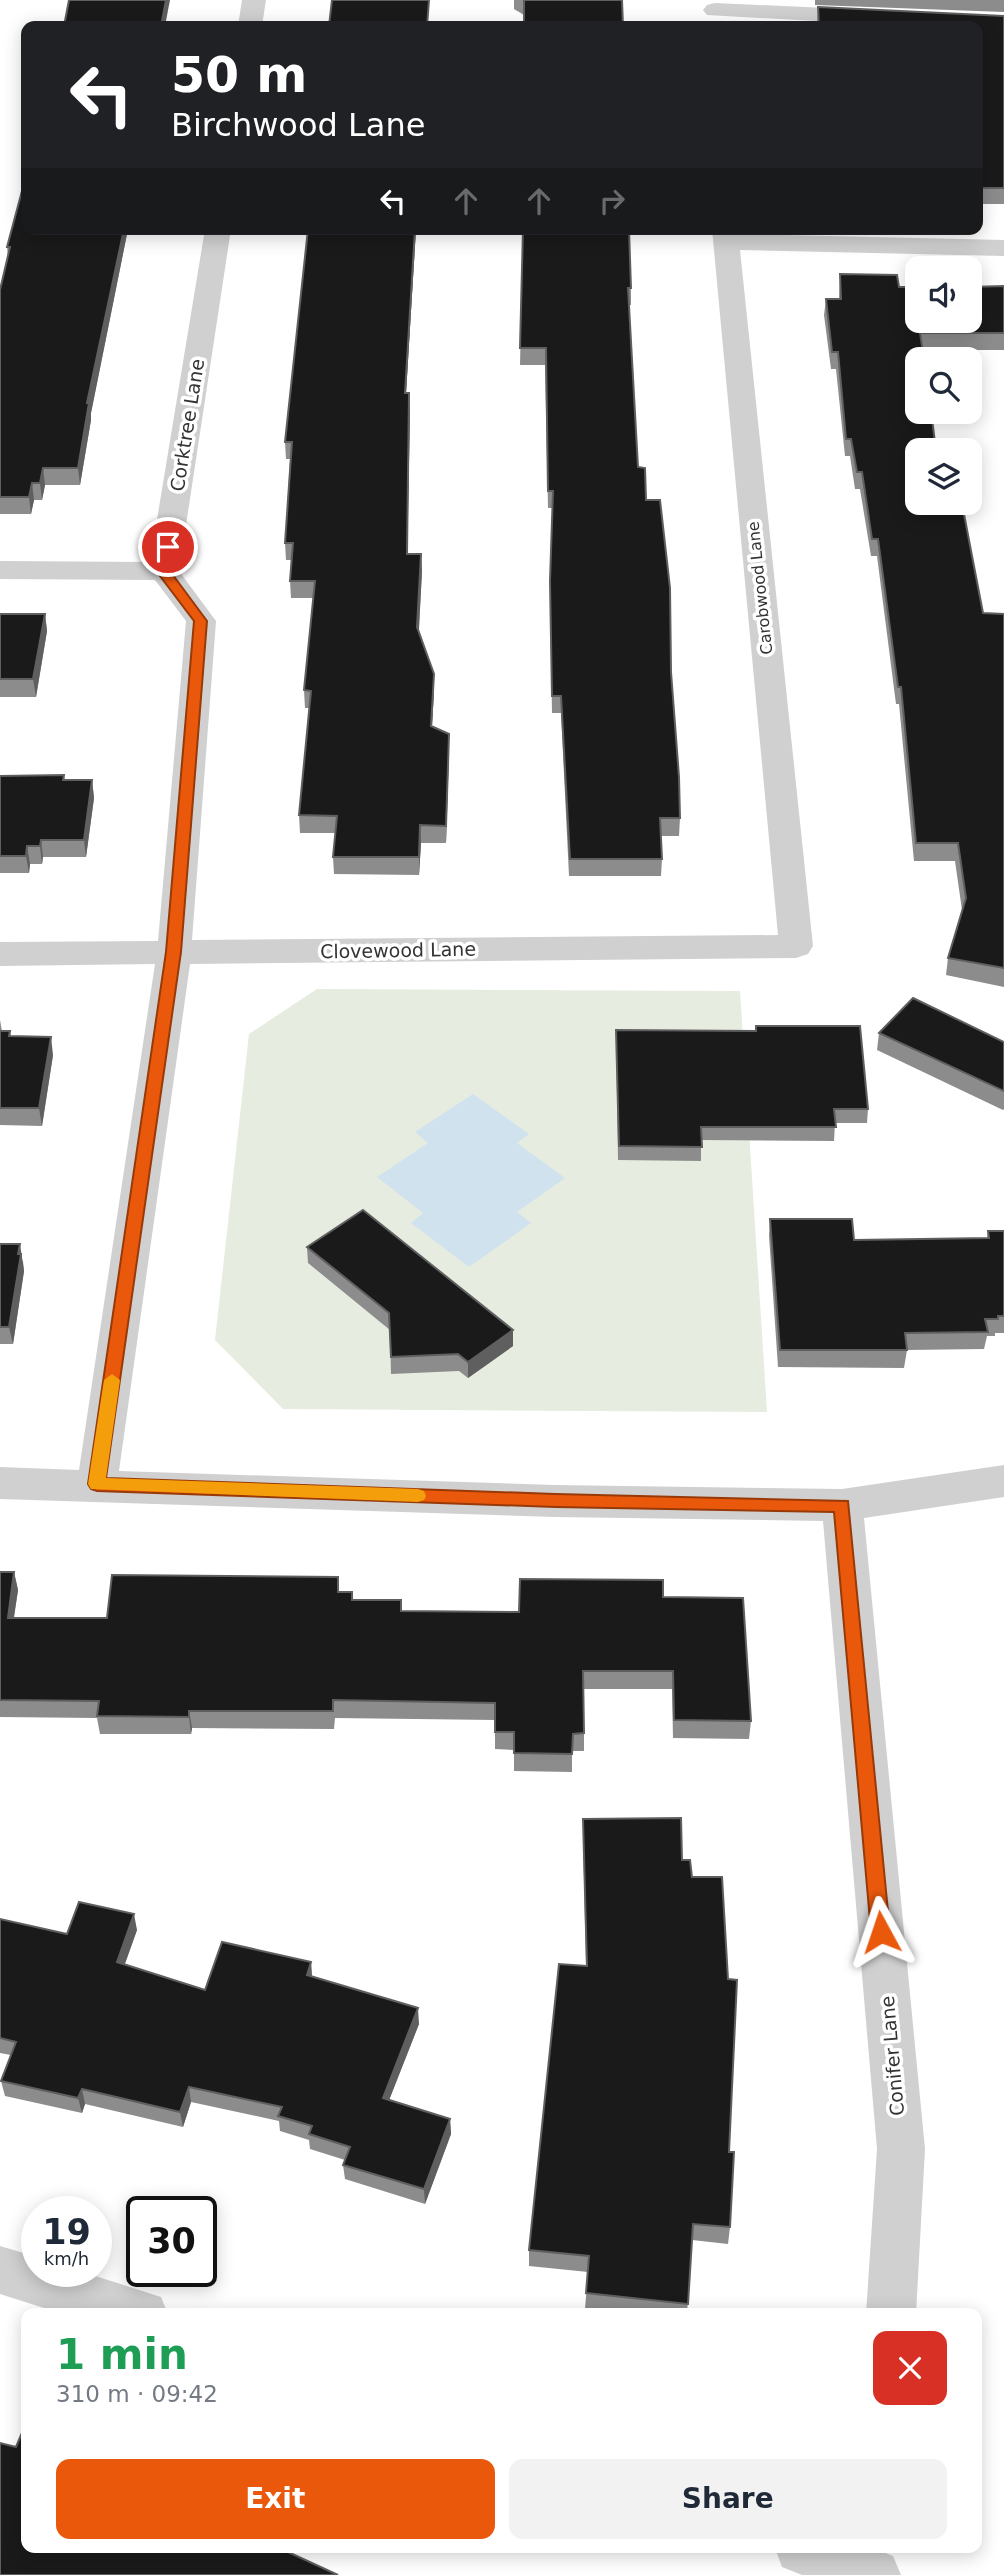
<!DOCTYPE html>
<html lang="en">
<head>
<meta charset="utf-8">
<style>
  body { margin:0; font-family:"DejaVu Sans",sans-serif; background:#f2f2f3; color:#1f2937; height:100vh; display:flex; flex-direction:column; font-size:26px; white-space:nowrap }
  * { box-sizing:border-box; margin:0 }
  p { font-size:23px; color:#747a83 }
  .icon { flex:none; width:38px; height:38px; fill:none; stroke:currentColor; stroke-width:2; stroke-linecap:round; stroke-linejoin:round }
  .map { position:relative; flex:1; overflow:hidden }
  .details { position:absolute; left:21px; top:2308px; width:961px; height:245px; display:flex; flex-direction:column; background:#fff; border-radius:14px; box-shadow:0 4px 18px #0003 }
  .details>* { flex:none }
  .banner { position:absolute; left:21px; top:21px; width:962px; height:214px; border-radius:14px; box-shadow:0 4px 18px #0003; background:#202124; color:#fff; overflow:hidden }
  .fabs { position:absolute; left:905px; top:256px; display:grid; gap:14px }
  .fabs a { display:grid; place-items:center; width:77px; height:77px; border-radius:14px; background:#fff; box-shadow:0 4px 18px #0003; font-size:35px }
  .speed { position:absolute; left:21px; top:2196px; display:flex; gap:14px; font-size:35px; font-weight:700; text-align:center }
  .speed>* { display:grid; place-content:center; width:91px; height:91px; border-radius:50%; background:#fff; box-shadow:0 4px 18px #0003; line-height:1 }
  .speed small { font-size:18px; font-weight:400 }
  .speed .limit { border:4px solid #111; border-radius:10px; background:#fff; color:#111 }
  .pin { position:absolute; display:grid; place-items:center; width:60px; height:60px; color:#fff; margin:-30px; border:4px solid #fff; border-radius:50%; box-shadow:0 2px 7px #0007 }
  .me { position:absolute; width:77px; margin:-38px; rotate:355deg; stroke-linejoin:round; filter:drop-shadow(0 0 5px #0008) }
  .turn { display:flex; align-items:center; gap:24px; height:147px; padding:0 35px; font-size:32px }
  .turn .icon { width:91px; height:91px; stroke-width:2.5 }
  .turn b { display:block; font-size:49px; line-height:60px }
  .lanes { display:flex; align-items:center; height:66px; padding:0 35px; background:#0003; justify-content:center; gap:35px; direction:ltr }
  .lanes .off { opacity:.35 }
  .round { display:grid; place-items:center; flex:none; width:74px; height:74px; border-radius:14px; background:#f2f2f3 }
  .head { display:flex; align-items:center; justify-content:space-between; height:119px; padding:0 35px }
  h1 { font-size:42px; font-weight:600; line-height:52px; color:#1e9e55 }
  .action { display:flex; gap:14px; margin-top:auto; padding:14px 35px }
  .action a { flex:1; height:80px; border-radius:14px; background:#ea580c; color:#fff; font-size:28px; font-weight:600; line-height:80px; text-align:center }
  .action a+a { background:#f2f2f3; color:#1f2937 }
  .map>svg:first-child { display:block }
  .green { fill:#e6ecdf }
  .water { fill:#cfe2ee }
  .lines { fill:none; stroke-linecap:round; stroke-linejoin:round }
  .minor { fill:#d0d0d0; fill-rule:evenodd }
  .wall { fill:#8c8c8c }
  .shaded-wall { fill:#5f5f5f }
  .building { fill:#1a1a1a; stroke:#5f5f5f; stroke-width:2 }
  .route { fill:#ea580c; stroke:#983908; stroke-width:2 }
  .slow { fill:#f59e0b }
  .labels { text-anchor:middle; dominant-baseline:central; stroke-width:7; stroke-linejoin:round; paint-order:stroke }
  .far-street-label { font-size:16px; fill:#333; stroke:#fff }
  .street-label { font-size:19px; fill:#333; stroke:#fff }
</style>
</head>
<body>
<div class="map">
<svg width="1004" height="2575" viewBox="0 0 1004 2575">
  <rect width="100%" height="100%" fill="#fff"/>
  <!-- green -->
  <path class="green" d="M317,989L740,991L767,1412L283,1409L215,1340L249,1034Z"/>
  <!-- water -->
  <path class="water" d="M473,1094L529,1134L517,1143L565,1178L517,1212L531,1223L469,1267L411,1223L423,1213L377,1177L428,1143L415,1132Z"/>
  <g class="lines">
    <!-- minor -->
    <g class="minor">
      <path d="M242,0H266L262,26H238Z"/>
      <path d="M715,3L871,10L879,12L883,17L879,22L871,24L707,15L703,10L707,5Z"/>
      <path d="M205,229H231L179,571L216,621L192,940L778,935L712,229H738L739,234L1004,240V256L740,250L813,946L808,954L796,958L190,964L119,1471L555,1485L842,1489L1004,1465V1497L864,1518L925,2149L916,2314H866L877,2149L823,1521L555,1517L0,1499V1467L79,1470L155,964L0,966V942L158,941L186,621L155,580L0,579V561L150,562Z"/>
      <path d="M0,2246L37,2257V2272H83L161,2297L168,2314H63L0,2294Z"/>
      <path d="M775,2548H873L893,2556L901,2575H802L782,2567Z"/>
    </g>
  </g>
  <!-- wall -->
  <g class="wall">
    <path d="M514,0H622L524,15L514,9Z"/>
    <path d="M815,0H1004V12L815,5Z"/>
    <path d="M818,7L1004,16V204H978V26H817Z"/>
    <path d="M26,229H128L91,413V420L80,485H45L42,500H34L31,514H0V290L8,257L7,247Z"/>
    <path d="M416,229L406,393L410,410L407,554H421L422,571L419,630L434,674V691L432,727L449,752L446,843H421L419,875L334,874L333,857L336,833H300L299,815L309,708H305L304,690L313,598H291L290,581L291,560H286L285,543L290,459H286L285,442Z"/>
    <path d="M523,229L631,288V305H629L638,467L646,500L671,672L680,818L679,836H660L662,859L661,876H569L561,713H552L550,598L552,508H548L545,365H520Z"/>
    <path d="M840,274L899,287L1004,286V350H923L944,509L983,613L1004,614V987L946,975L948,958L962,910L955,861H914L899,704H896L877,556H871L860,489H855L850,456H845L836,369H831L824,315L826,299H839Z"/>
    <path d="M0,614H45L47,631L36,697H0Z"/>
    <path d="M64,775L65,780H92L94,798L86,857H43L42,864H30L29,873H0V776Z"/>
    <path d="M0,1020L2,1031H10L11,1036L53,1055L42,1126L0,1125Z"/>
    <path d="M756,1026L868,1109L867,1123H835L834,1141L701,1140V1161L618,1160L616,1030L755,1031Z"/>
    <path d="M879,1033L1004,1042V1109L1003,1110L877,1050Z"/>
    <path d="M770,1219L854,1240L987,1238L988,1231H1004V1333H995V1336H987L984,1349L907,1350L904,1368L778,1367L769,1236Z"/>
    <path d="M0,1244L23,1261L24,1271L13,1344H0Z"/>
    <path d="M307,1247L513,1330V1346L468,1378L459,1371L391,1374L390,1330L308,1263Z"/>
    <path d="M0,1572H14L18,1590L14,1618H107L339,1592L352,1600H401V1611L519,1612L663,1597L751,1721L749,1739L673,1738L672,1689H584V1751H572V1772L514,1771V1750L495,1749V1720L335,1718L334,1729L192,1728L191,1734H100L97,1718L0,1717Z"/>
    <path d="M583,1819L682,1860L692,1877L729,2152L730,2227L728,2244L692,2240L687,2314H623L585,2309L588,2272L529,2266V2250L586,1966L583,1837Z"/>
    <path d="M0,1919L67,1934L137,1930L125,1964L205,1990L311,1962L312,1976L419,2024L389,2100L450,2119L451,2134L425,2204L345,2179L343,2165L345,2160L310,2149L309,2140L280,2131L279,2121L191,2102L183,2127L85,2104L82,2113L5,2096L1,2081L11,2055L0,2053Z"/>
  </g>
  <!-- shaded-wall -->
  <g class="shaded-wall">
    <path d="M166,0H170L165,26H161Z"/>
    <path d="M124,229H128L91,413V420L80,485L78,468L87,403Z"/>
    <path d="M415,229H416L405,410V393Z"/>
    <path d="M409,393L410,410L407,571V554Z"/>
    <path d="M43,468L45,485L42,500L40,483Z"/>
    <path d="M32,483L34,500L31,514L29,497Z"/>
    <path d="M421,554L422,571L418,644L417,627Z"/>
    <path d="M45,614L47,631L36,697L33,679Z"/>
    <path d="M434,674V691L431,743V726Z"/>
    <path d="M449,734V752L446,843V826Z"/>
    <path d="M92,780L94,798L86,857L84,840Z"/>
    <path d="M420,825L421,843L419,875V857Z"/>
    <path d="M41,840L43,857L42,864L40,846Z"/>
    <path d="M27,846L30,864L29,873L26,856Z"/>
    <path d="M51,1037L53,1055L42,1126L39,1108Z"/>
    <path d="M20,1244L24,1271L13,1344L9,1327Z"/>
    <path d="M513,1330V1346L468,1378V1362Z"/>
    <path d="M14,1572L18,1590L11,1635L8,1618Z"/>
    <path d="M189,1711L192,1728L191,1734L189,1717Z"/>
    <path d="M134,1914L137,1930L120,1977L117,1962Z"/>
    <path d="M311,1962L312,1978L307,1975Z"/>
    <path d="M418,2008L419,2024L384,2113L383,2098Z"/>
    <path d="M189,2087L191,2102L183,2127L180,2112Z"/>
    <path d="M82,2089L85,2104L82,2113L78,2098Z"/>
    <path d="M450,2119L451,2134L425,2204L424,2189Z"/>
  </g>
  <!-- building -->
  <g class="building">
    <path d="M69,0H166L161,26H64Z"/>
    <path d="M332,0H429L427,26H329Z"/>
    <path d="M524,0H622L623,26H524Z"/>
    <path d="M818,7L1004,16V188H978V26H819Z"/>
    <path d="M26,176V229H124L87,403H89L78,468H43L40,483H32L29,497H0V290L10,247H7Z"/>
    <path d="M308,229H415L405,393H409L407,554H421L417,627L434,674L431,726L449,734L446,826L420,825L419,857H333L337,816L299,815L311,691L304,690L315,581H290L293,543H285L292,442H285Z"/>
    <path d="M523,229H629L631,288H628L638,467L645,468L646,500H660L670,588L671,672L679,777L680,818H660L662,859H570L561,696H552L550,581L553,491H548L546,348H520Z"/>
    <path d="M840,274L897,275L899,287H917V320H970V287L1004,286V333H920L924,359H917V411H931L936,450H917V502H943L944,509H963L983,613L1004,614V968L948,958L966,898L958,843H916L901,687H898L878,539H872L862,472H857L851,439H846L838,352H832L826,299H841Z"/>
    <path d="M0,614H45L33,679H0Z"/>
    <path d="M64,775L63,780H92L84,840H41L40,846H27L26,856H0V776Z"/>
    <path d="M913,998L1004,1042V1091L879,1033Z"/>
    <path d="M756,1026H860L868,1109H834L836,1127H701L702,1147L619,1146L616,1030L756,1031Z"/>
    <path d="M0,1031H10L9,1036L51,1037L39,1108H0Z"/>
    <path d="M363,1210L513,1330L468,1362L458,1354L391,1357L389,1313L307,1247Z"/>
    <path d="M770,1219H852L854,1240L989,1238L988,1231H1004V1316H998V1319H985L988,1332L905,1333L907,1350H780Z"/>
    <path d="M0,1244H20L18,1254H21L9,1327H0Z"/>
    <path d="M0,1572H14L8,1618H107L112,1575L338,1577V1592H352V1600H401V1611L519,1612L520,1579L663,1580V1597L743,1598L751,1721L674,1720L673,1671H583L584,1733L573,1734L572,1754L514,1753V1732H495V1703L333,1700V1711H189V1717L97,1716L99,1701L0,1700Z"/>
    <path d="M681,1818L682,1860H690L692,1877H722L728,1979L737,1980L729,2152H734L730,2227L693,2224L688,2304L586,2293L589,2256L529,2250L559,1964L587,1966L583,1819Z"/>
    <path d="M79,1902L134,1914L117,1962L205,1990L222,1942L311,1962L307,1975L418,2008L383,2098L450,2119L424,2189L343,2165L350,2147L309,2134L312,2126L278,2116L282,2107L189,2087L180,2112L82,2089L78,2098L1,2081L16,2042L0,2038V1919L67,1934Z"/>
    <path d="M24,2428H26V2548H275L288,2552L338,2575H0V2443L16,2447Z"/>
  </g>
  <!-- route -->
  <path class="route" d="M168,543L174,547L170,571L207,621L181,952L106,1478L555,1494L848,1501L890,1932L887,1938L881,1940L874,1938L871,1932L834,1512L555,1507L97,1491L91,1489L88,1484L166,952L194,621L157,572L161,547Z"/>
  <!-- slow -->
  <path class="slow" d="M112,1374L120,1380L106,1478L418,1489L424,1491L426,1496L424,1500L418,1502L91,1489L88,1484L104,1380Z"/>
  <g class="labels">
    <!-- far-street labels -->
    <g class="far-street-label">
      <text transform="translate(760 588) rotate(-96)">Carobwood Lane</text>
    </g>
    <!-- street labels -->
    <g class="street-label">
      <text transform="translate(187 425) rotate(-81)">Corktree Lane</text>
      <text transform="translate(398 950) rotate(-1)">Clovewood Lane</text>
      <text transform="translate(892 2056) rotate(-95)">Conifer Lane</text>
    </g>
  </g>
</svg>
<div class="fabs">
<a><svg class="icon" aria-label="sound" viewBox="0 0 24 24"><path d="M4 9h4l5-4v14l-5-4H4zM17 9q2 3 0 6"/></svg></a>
<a><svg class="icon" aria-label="search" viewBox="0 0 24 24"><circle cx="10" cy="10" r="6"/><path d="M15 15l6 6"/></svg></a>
<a><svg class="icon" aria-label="layers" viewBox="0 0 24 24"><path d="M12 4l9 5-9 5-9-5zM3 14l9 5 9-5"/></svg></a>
</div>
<div class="speed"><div>19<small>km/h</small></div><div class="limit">30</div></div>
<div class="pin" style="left:168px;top:547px;background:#d93025"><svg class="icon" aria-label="arrive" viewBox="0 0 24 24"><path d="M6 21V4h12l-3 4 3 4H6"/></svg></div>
<svg class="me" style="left:881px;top:1932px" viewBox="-20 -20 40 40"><path d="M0-17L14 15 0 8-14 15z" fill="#ea580c" stroke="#fff" stroke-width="4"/></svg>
<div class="banner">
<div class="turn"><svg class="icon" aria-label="left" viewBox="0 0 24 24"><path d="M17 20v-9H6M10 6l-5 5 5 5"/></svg><div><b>50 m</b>Birchwood Lane</div></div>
<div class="lanes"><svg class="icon" aria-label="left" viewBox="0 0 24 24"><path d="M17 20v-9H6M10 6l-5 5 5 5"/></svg><svg class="icon off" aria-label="ahead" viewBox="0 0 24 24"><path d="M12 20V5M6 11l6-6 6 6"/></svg><svg class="icon off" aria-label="ahead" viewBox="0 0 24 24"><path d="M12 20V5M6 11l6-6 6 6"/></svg><svg class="icon off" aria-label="right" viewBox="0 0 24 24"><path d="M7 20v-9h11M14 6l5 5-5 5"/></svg></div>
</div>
<section class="details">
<div class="head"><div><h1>1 min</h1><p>310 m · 09:42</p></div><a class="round" style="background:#d93025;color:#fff"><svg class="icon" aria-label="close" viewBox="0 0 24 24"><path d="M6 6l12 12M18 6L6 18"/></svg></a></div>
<div class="action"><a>Exit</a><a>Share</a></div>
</section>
</div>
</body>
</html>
